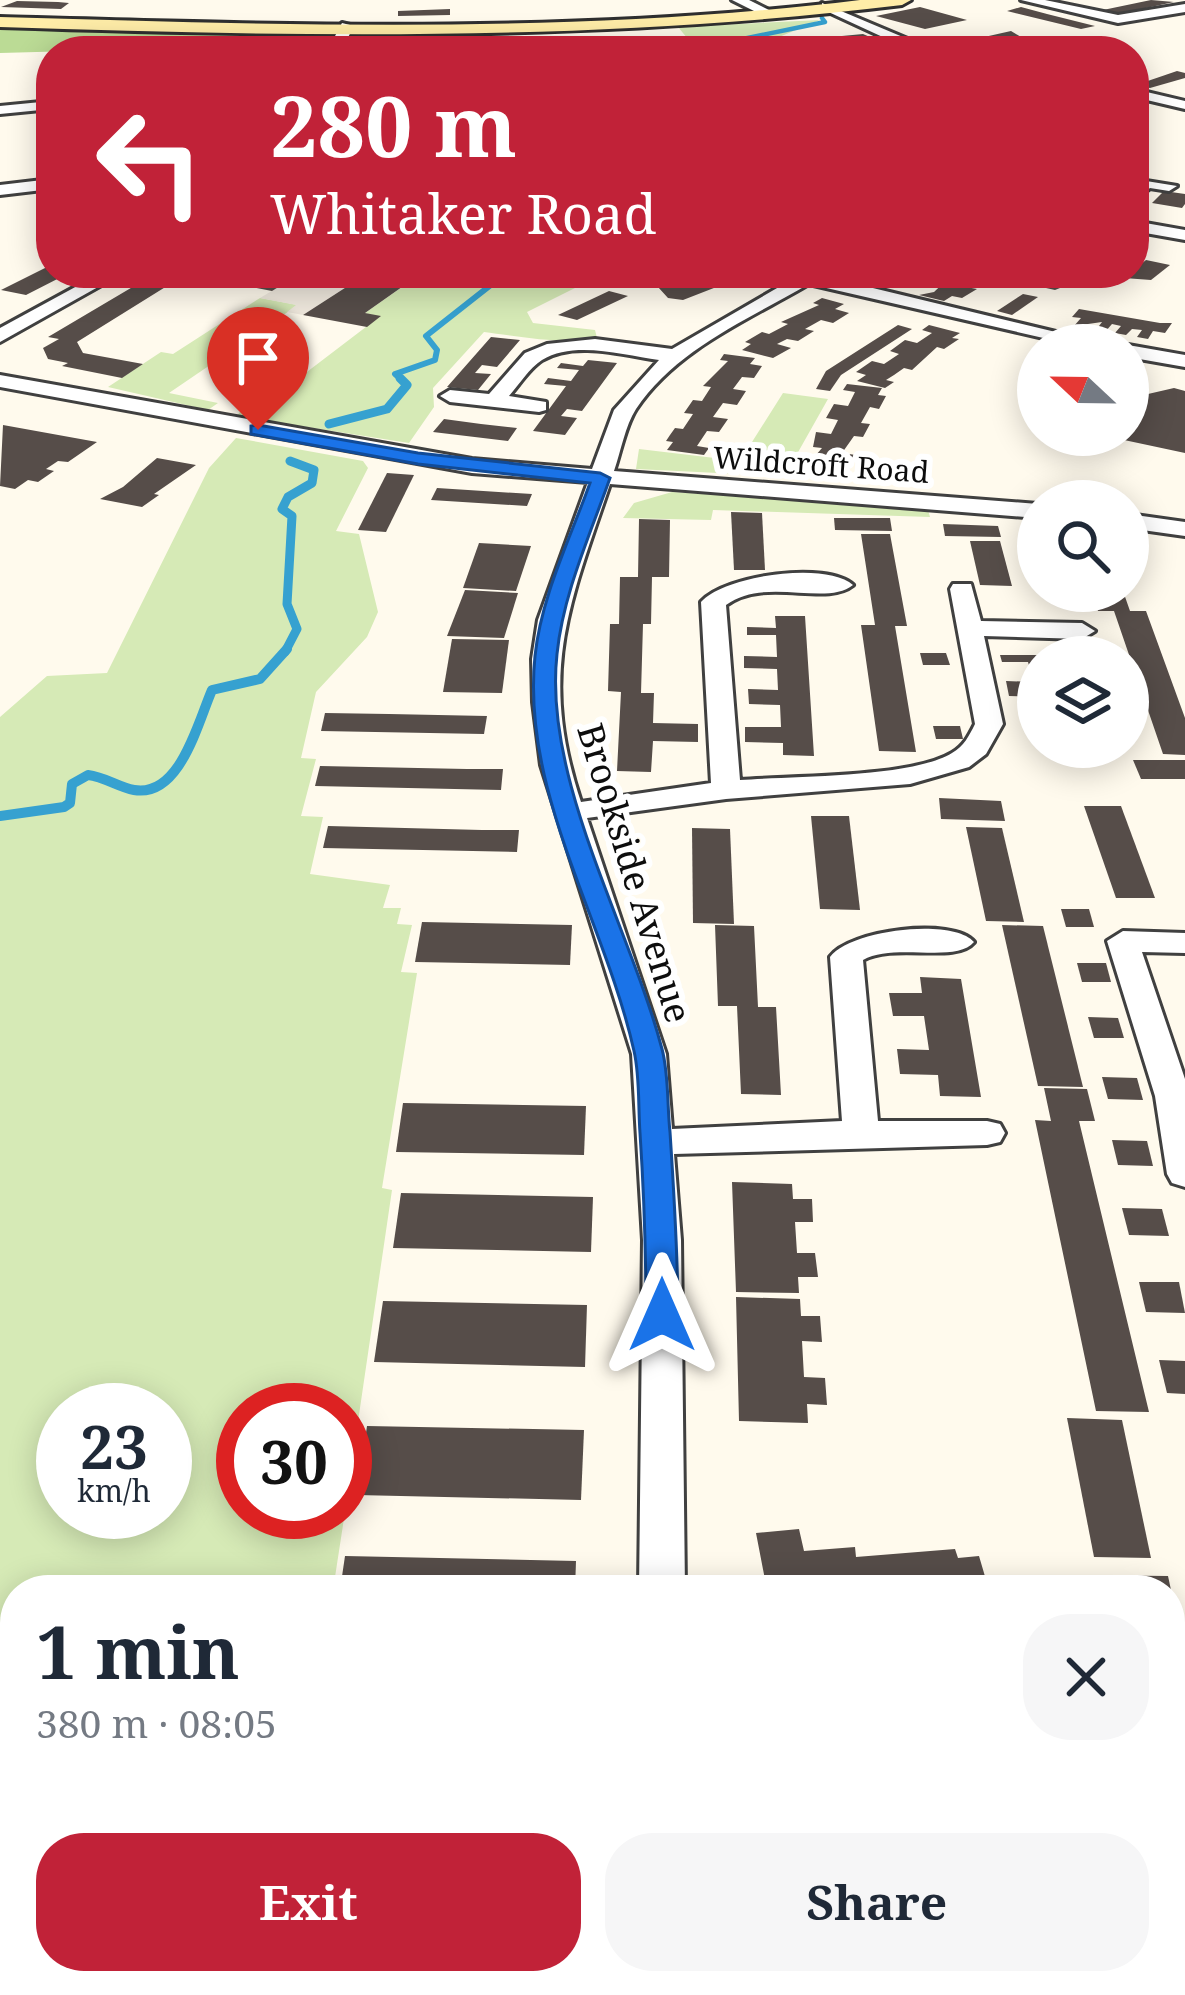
<!DOCTYPE html>
<html lang="en">
<head>
<meta charset="utf-8">
<style>
  body { margin:0; font-family:"Noto Serif",serif; background:#f6f6f7; color:#1f2937; height:100vh; display:flex; flex-direction:column; font-size:45px; white-space:nowrap }
  * { box-sizing:border-box; margin:0 }
  p { font-size:39px; color:#747a83 }
  .icon { flex:none; width:66px; height:66px; fill:none; stroke:currentColor; stroke-width:2; stroke-linecap:round; stroke-linejoin:round }
  .map { position:relative; flex:1; overflow:hidden }
  .panel { position:absolute; left:0px; top:1575px; width:1185px; height:420px; display:flex; flex-direction:column; background:#fff; border-radius:48px 48px 0 0; box-shadow:0 6px 30px #0003 }
  .panel>* { flex:none }
  .hud { position:absolute; left:36px; top:36px; width:1113px; height:252px; border-radius:48px; box-shadow:0 6px 30px #0003; background:#c12238; color:#fff; overflow:hidden }
  .needle { width:78px; rotate:292deg }
  .controls { position:absolute; left:1017px; top:324px; display:grid; gap:24px }
  .controls a { display:grid; place-items:center; width:132px; height:132px; border-radius:50%; background:#fff; box-shadow:0 6px 30px #0003; font-size:60px }
  .speed { position:absolute; left:36px; top:1383px; display:flex; gap:24px; font-size:60px; font-weight:700; text-align:center }
  .speed>* { display:grid; place-content:center; width:156px; height:156px; border-radius:50%; background:#fff; box-shadow:0 6px 30px #0003; line-height:1 }
  .speed small { font-size:30px; font-weight:400 }
  .speed .limit { border:18px solid #d22; background:#fff; color:#111 }
  .pin { position:absolute; display:grid; place-items:center; width:102px; height:102px; color:#fff; margin:-123px -51px; border-radius:50% 50% 50% 0; rotate:-45deg; box-shadow:0 0 12px #0007 }
  .pin .icon { rotate:45deg }
  .me { position:absolute; width:132px; margin:-66px; rotate:0deg; stroke-linejoin:round; filter:drop-shadow(0 0 9px #0008) }
  .turn { display:flex; align-items:center; gap:42px; height:252px; padding:0 36px; font-size:54px }
  .turn .icon { width:156px; height:156px; stroke-width:2.5 }
  .turn b { display:block; font-size:84px; line-height:102px }
  .round { display:grid; place-items:center; flex:none; width:126px; height:126px; border-radius:48px; background:#f6f6f7 }
  .headline { display:flex; align-items:center; justify-content:space-between; height:204px; padding:0 36px }
  h1 { font-size:72px; font-weight:700; line-height:90px }
  .button { display:flex; gap:24px; margin-top:auto; padding:24px 36px }
  .button a { flex:1; height:138px; border-radius:48px; background:#c12238; color:#fff; font-size:48px; font-weight:700; line-height:138px; text-align:center }
  .button a+a { background:#f6f6f7; color:#1f2937 }
  .map>svg:first-child { display:block }
  .green { fill:#d6eab6; fill-rule:evenodd }
  .forest { fill:#bbdb95 }
  .plaza { fill:#efe8dd }
  .lines { fill:none; stroke-linecap:round; stroke-linejoin:round }
  .stream-far3 { stroke:#36a1d0; stroke-width:4.5 }
  .stream-far2 { stroke:#36a1d0; stroke-width:6 }
  .stream-far1 { stroke:#36a1d0; stroke-width:9 }
  .stream { stroke:#36a1d0; stroke-width:10 }
  .building { fill:#564d49 }
  .street-casing { stroke:#404040; stroke-width:6 }
  .secondary-casing { stroke:#2f2f2f; stroke-width:6 }
  .highway-casing { stroke:#1e1e1e; stroke-width:6 }
  .street { fill:#fff; fill-rule:evenodd }
  .secondary { fill:#ffeda8; fill-rule:evenodd }
  .highway { fill:#f88f53; fill-rule:evenodd }
  .route { fill:#1a73e8; stroke:#114b97; stroke-width:3 }
  .labels { text-anchor:middle; dominant-baseline:central; stroke-width:12; stroke-linejoin:round; paint-order:stroke }
  .far-street-label { font-size:30px; fill:#0d0d0d; stroke:#fff }
  .street-label { font-size:36px; fill:#0d0d0d; stroke:#fff }
</style>
</head>
<body>
<div class="map">
<svg width="1185" height="1995" viewBox="0 0 1185 1995">
  <rect width="100%" height="100%" fill="#fffaed"/>
  <!-- green -->
  <g class="green">
    <path d="M820,20L779,37L800,51H698L678,27Z"/>
    <path d="M422,273H605L527,312L533,323L595,330L597,338C571,346 515,336 484,332L433,388L434,407L409,443L237,416L242,409L257,410L379,317L365,313Z"/>
    <path d="M260,298L298,305L169,393L218,403L208,410L108,387L161,352L173,354Z"/>
    <path d="M783,393L828,399L788,470L881,481L636,469L639,449L740,461Z"/>
    <path d="M236,438L363,461L368,468L336,531L359,534L378,612L367,637L316,692L301,758L316,759L301,816L323,817L310,874L390,885L383,908H401L397,924L412,925L401,972L417,973L382,1188L392,1190L345,1510V1410H243V1512H345L333,1590H15V1682L0,1668V717L47,676L107,673L209,468ZM63,1410H165V1512H63Z"/>
    <path d="M672,492L927,507L930,517L713,510L711,520L623,518L634,503Z"/>
  </g>
  <!-- forest -->
  <path class="forest" d="M0,23L237,32L241,36L95,40L74,51L0,53Z"/>
  <!-- plaza -->
  <path class="plaza" d="M276,273H353L365,275L303,315L287,312L296,305L260,298L295,277Z"/>
  <g class="lines">
    <!-- stream-far3 -->
    <path class="stream-far3" d="M721,51L733,41L825,22L822,18"/>
    <!-- stream-far2 -->
    <g class="stream-far2">
      <path d="M533,273H552"/>
      <path d="M403,381L395,374L435,360L437,350L426,336L506,273"/>
    </g>
    <!-- stream-far1 -->
    <g class="stream-far1">
      <path d="M329,424L387,409L407,385L400,378"/>
      <path d="M285,652L297,629L287,604L292,516L282,509L288,497L312,483L314,470L290,461"/>
    </g>
    <!-- stream -->
    <path class="stream" d="M0,816L64,807L70,803L72,784L88,775C105,777 118,787 134,790C180,798 198,722 212,690L260,679L287,649"/>
  </g>
  <!-- building -->
  <g class="building">
    <path d="M1151,0L1174,2L1118,14L1103,10Z"/>
    <path d="M17,1L58,2L69,3L61,9L1,7Z"/>
    <path d="M920,7L967,20L925,29L876,16Z"/>
    <path d="M1021,7L1047,14L1095,26L1081,29L1007,11Z"/>
    <path d="M450,9V15L398,16V11Z"/>
    <path d="M1011,31L1021,37L978,46L962,42Z"/>
    <path d="M863,34L879,41L890,48L867,50L842,36Z"/>
    <path d="M514,38L618,40L617,49L533,51L536,44L512,43Z"/>
    <path d="M1177,71L1185,73V78L1150,88L1136,85Z"/>
    <path d="M1164,191L1185,194V204L1182,208L1152,203Z"/>
    <path d="M1146,260L1170,265L1151,280L1124,278Z"/>
    <path d="M51,265V273H69L26,295L1,290Z"/>
    <path d="M179,273H276L296,276L272,291Z"/>
    <path d="M664,273H699L695,275L719,286L683,300L668,298L658,287L646,286L676,283Z"/>
    <path d="M912,273L878,284L854,278L862,274Z"/>
    <path d="M954,273L962,274L1003,273L966,287L977,289L962,298L952,296L944,301L919,295L934,292Z"/>
    <path d="M1054,273H1079L1075,276L1085,278L1055,290L1028,284Z"/>
    <path d="M365,275L409,282L365,313L381,316L367,327L303,315Z"/>
    <path d="M141,282L167,286L77,342L83,353L143,364L122,378L62,366L68,363L48,359L43,348L59,339L48,337Z"/>
    <path d="M609,291L628,296L577,320L558,315Z"/>
    <path d="M1023,294L1038,297L1012,315L997,311Z"/>
    <path d="M822,298L844,304L835,309L849,313L833,323L821,320L805,329L814,331L798,341L787,339L777,344L791,348L773,358L742,350L751,344L745,342L762,332L769,334L788,324L781,322L819,305L813,303Z"/>
    <path d="M1079,309L1160,323H1172L1165,333L1153,331L1148,339L1137,337L1142,330L1132,329L1126,335L1115,333L1121,326L1112,324L1105,332L1096,330L1102,322L1074,326L1081,318L1072,317Z"/>
    <path d="M898,325L912,329L841,375L830,391L816,389L826,371Z"/>
    <path d="M929,325L960,333L952,338L959,339L944,349L937,347L912,370L904,368L894,375L886,380L894,382L885,388L857,381L866,375L856,372L872,361L884,364L899,354L890,351L905,340L917,343L932,333L922,330Z"/>
    <path d="M491,337L520,340L497,367L482,365L475,373L491,374L478,390L447,387Z"/>
    <path d="M724,354L755,358L750,364L762,366L754,378L742,377L733,389L746,391L737,405L723,403L713,417L728,419L719,432L707,431L697,446L709,448L704,455L667,450L673,442L666,441L670,435L675,428L683,429L693,414L684,413L693,400L702,401L711,387L703,386L728,361L720,360Z"/>
    <path d="M588,360L617,363L582,411L567,409L561,416L577,418L565,435L533,431L566,386L544,384L548,378L571,381L579,370L557,368L561,363L583,366Z"/>
    <path d="M847,384L882,388L878,395L886,396L879,409L870,407L861,423L870,424L863,437L854,436L842,453L856,455L846,476L803,470L822,448L813,447L816,432L831,434L838,420L826,418L834,404L848,406L855,392L843,390Z"/>
    <path d="M1174,388L1185,391V453L1110,437L1128,435V390L1148,394Z"/>
    <path d="M444,419L481,424L517,428L508,441L433,432Z"/>
    <path d="M3,425L97,442L68,462L58,461L46,469L54,471L38,482L28,480L15,489L0,486Z"/>
    <path d="M157,458L196,465L154,494L159,495L142,507L100,499L123,487Z"/>
    <path d="M387,473L414,475L386,532L358,530Z"/>
    <path d="M437,488L468,490L532,494L527,506L431,500Z"/>
    <path d="M731,512L762,513L765,570H734Z"/>
    <path d="M834,518H890L892,531L835,530Z"/>
    <path d="M639,519L670,520L669,577H652L651,624H643L641,693H654L653,723L698,724V742L653,741L651,772L617,771L621,692L608,691L610,624H619L620,577H638Z"/>
    <path d="M943,524L998,526L1001,537L945,536Z"/>
    <path d="M861,534H890L907,626H895L916,752L879,751L861,625H875Z"/>
    <path d="M970,541H1000L1012,586L980,585Z"/>
    <path d="M479,543L531,546L516,591L463,588Z"/>
    <path d="M465,590L518,593L504,638L447,636Z"/>
    <path d="M1091,591H1123L1130,611H1146L1185,718V755L1163,754L1114,611H1098Z"/>
    <path d="M775,616H805L814,756L783,755V743L745,742V727H781L780,705L749,704L748,689L778,690L777,669L744,668V656L777,657L776,635H747V627L776,628Z"/>
    <path d="M452,639L509,640L502,693L443,692Z"/>
    <path d="M920,653H946L950,665H923Z"/>
    <path d="M1000,655H1038V697L1009,696L1006,681L1034,682L1028,662H1002Z"/>
    <path d="M325,713L389,714L487,716L484,734L321,731Z"/>
    <path d="M933,726H960L963,739H936Z"/>
    <path d="M1133,760H1185V779H1141Z"/>
    <path d="M320,766L467,769H503L501,790L315,786Z"/>
    <path d="M939,798L1001,801L1005,821L941,819Z"/>
    <path d="M1084,806H1121L1155,898H1116Z"/>
    <path d="M811,816H849L860,910L820,909Z"/>
    <path d="M328,826L482,830H519L517,852L323,848Z"/>
    <path d="M966,827L1002,828L1024,922L986,921Z"/>
    <path d="M692,828L730,829L734,924L693,923Z"/>
    <path d="M1061,909H1089L1094,927H1066Z"/>
    <path d="M422,922L572,925L570,965L415,962Z"/>
    <path d="M715,925L754,926L758,1007H776L781,1095L741,1094L737,1006H718Z"/>
    <path d="M1002,925L1043,926L1083,1087L1038,1086Z"/>
    <path d="M1077,963H1106L1111,982H1082Z"/>
    <path d="M920,977L961,979L981,1097L940,1096L938,1075L900,1074L897,1049L929,1050L924,1016H893L889,993H922Z"/>
    <path d="M1088,1017L1118,1018L1124,1038H1094Z"/>
    <path d="M1102,1077L1137,1078L1143,1100L1108,1099Z"/>
    <path d="M1044,1088L1087,1089L1095,1121H1079L1149,1412L1096,1411L1035,1120L1051,1121Z"/>
    <path d="M403,1103L586,1106L584,1155L396,1152Z"/>
    <path d="M1112,1140L1147,1141L1153,1166L1118,1165Z"/>
    <path d="M732,1182L792,1184L793,1199H812L813,1222H795L797,1253H815L818,1277H798L799,1293L736,1292Z"/>
    <path d="M401,1193L593,1197L591,1252L393,1248Z"/>
    <path d="M1122,1208L1162,1209L1169,1236L1129,1235Z"/>
    <path d="M1139,1282H1179L1185,1313L1146,1312Z"/>
    <path d="M736,1297L800,1299L801,1316H820L822,1342L802,1341L804,1377L825,1378L827,1405L807,1404L808,1423L739,1421Z"/>
    <path d="M383,1301L587,1305L585,1367L374,1362Z"/>
    <path d="M1159,1360L1185,1361V1394L1167,1393Z"/>
    <path d="M1067,1418L1122,1420L1151,1558L1094,1557Z"/>
    <path d="M367,1426L584,1430L581,1500L357,1495Z"/>
    <path d="M799,1529L804,1551L855,1547L856,1557L955,1549L958,1558L979,1556L989,1590H767L756,1533Z"/>
    <path d="M345,1556L576,1561L575,1590H340Z"/>
    <path d="M1069,1575L1168,1576L1171,1590H1072Z"/>
  </g>
  <g class="lines">
    <defs>
      <g id="street">
        <path d="M732,0H749L779,15L768,18Z"/>
        <path d="M1021,0H1045L1118,15L1185,4V12L1118,23Z"/>
        <path d="M822,3L910,40L971,51H913L822,9Z"/>
        <path d="M342,23L354,26L341,51H327Z"/>
        <path d="M107,45L112,46L114,51H100Z"/>
        <path d="M1134,89L1185,101V109L1134,97Z"/>
        <path d="M51,101V109L0,114V106Z"/>
        <path d="M51,179V189L0,195V185Z"/>
        <path d="M1140,180L1177,186L1169,191L1150,188L1134,200V186Z"/>
        <path d="M1134,221L1185,230V240L1134,231Z"/>
        <path d="M101,273H123L0,342V328Z"/>
        <path d="M803,273H825L823,276L1110,345H1074L809,284C749,319 676,349 636,409C625,426 621,451 614,471L1038,504V518L610,484C569,605 538,673 581,802L711,783L701,602C725,575 827,561 853,585C826,607 765,576 726,605L740,780C792,776 911,778 952,753C964,746 969,736 975,724L950,589L953,584H971L981,621L1082,623L1095,631L1082,639L984,636L1003,724L986,754L969,767L910,784L726,799L587,818L666,1054L672,1129L842,1121L830,957C849,930 953,917 974,942C956,964 894,942 863,960L878,1121H987L1000,1124L1005,1133L1000,1142L987,1145L674,1154L681,1240L685,1590H639L643,1240L632,1054L541,765L533,702L532,659L538,620L588,482L472,473L0,387V375L472,459L592,469L614,410L659,360C624,355 574,340 542,360C529,368 519,385 509,396L546,402V410L539,412L450,402L440,396L450,390L489,394L525,353L547,344L595,339L672,349Z"/>
        <path d="M1128,345L1185,355V367L1128,357Z"/>
        <path d="M1128,514L1185,522V536L1128,528Z"/>
        <path d="M1123,931L1185,933V953L1142,952L1185,1079V1187L1172,1183L1167,1174L1155,1096L1107,941Z"/>
        <path d="M1185,1657V1701L1170,1702V1658Z"/>
        <path d="M0,1660L15,1666V1718L0,1712Z"/>
      </g>
      <path id="secondary" d="M860,0H911L902,5C601,42 302,37 0,27V17C287,25 574,35 860,0Z"/>
      <g id="highway">
        <path d="M1185,1732V1816L1170,1818V1734Z"/>
        <path d="M1185,1840V1932L1170,1935V1841Z"/>
        <path d="M15,1914V1980H56L49,1995H0V1917Z"/>
        <path d="M350,1980H523L517,1995H343Z"/>
      </g>
    </defs>
    <!-- street casing -->
    <use href="#street" class="street-casing"/>
    <!-- secondary casing -->
    <use href="#secondary" class="secondary-casing"/>
    <!-- highway casing -->
    <use href="#highway" class="highway-casing"/>
    <!-- street -->
    <use href="#street" class="street"/>
    <!-- secondary -->
    <use href="#secondary" class="secondary"/>
    <!-- highway -->
    <use href="#highway" class="highway"/>
  </g>
  <!-- route -->
  <path class="route" d="M258,425L418,453L600,473L610,478C590,535 563,594 557,654C543,780 630,927 662,1049C669,1075 667,1105 670,1132C674,1193 678,1253 678,1315L674,1323L662,1327L651,1323L646,1315C646,1254 644,1193 640,1133C638,1106 640,1077 634,1051C605,921 521,793 535,656C541,597 570,539 590,483L418,464L251,434V426Z"/>
  <g class="labels">
    <!-- far-street labels -->
    <g class="far-street-label">
      <text transform="translate(821 464) rotate(4)">Wildcroft Road</text>
    </g>
    <!-- street labels -->
    <g class="street-label">
      <text transform="translate(635 873) rotate(73)">Brookside Avenue</text>
    </g>
  </g>
</svg>
<div class="controls">
<a><svg class="needle" viewBox="-14 -14 28 28"><path d="M0-13l5 13h-10z" fill="#e53935"/><path d="M0 13l5-13h-10z" fill="#747a83"/></svg></a>
<a><svg class="icon" aria-label="search" viewBox="0 0 24 24"><circle cx="10" cy="10" r="6"/><path d="M15 15l6 6"/></svg></a>
<a><svg class="icon" aria-label="layers" viewBox="0 0 24 24"><path d="M12 4l9 5-9 5-9-5zM3 14l9 5 9-5"/></svg></a>
</div>
<div class="speed"><div>23<small>km/h</small></div><div class="limit">30</div></div>
<div class="pin" style="left:258px;top:430px;background:#d93025"><svg class="icon" aria-label="arrive" viewBox="0 0 24 24"><path d="M6 21V4h12l-3 4 3 4H6"/></svg></div>
<svg class="me" style="left:662px;top:1315px" viewBox="-20 -20 40 40"><path d="M0-17L14 15 0 8-14 15z" fill="#1a73e8" stroke="#fff" stroke-width="4"/></svg>
<div class="hud">
<div class="turn"><svg class="icon" aria-label="left" viewBox="0 0 24 24"><path d="M17 20v-9H6M10 6l-5 5 5 5"/></svg><div><b>280 m</b>Whitaker Road</div></div>
</div>
<section class="panel">
<div class="headline"><div><h1>1 min</h1><p>380 m · 08:05</p></div><a class="round"><svg class="icon" aria-label="close" viewBox="0 0 24 24"><path d="M6 6l12 12M18 6L6 18"/></svg></a></div>
<div class="button"><a>Exit</a><a>Share</a></div>
</section>
</div>
</body>
</html>
